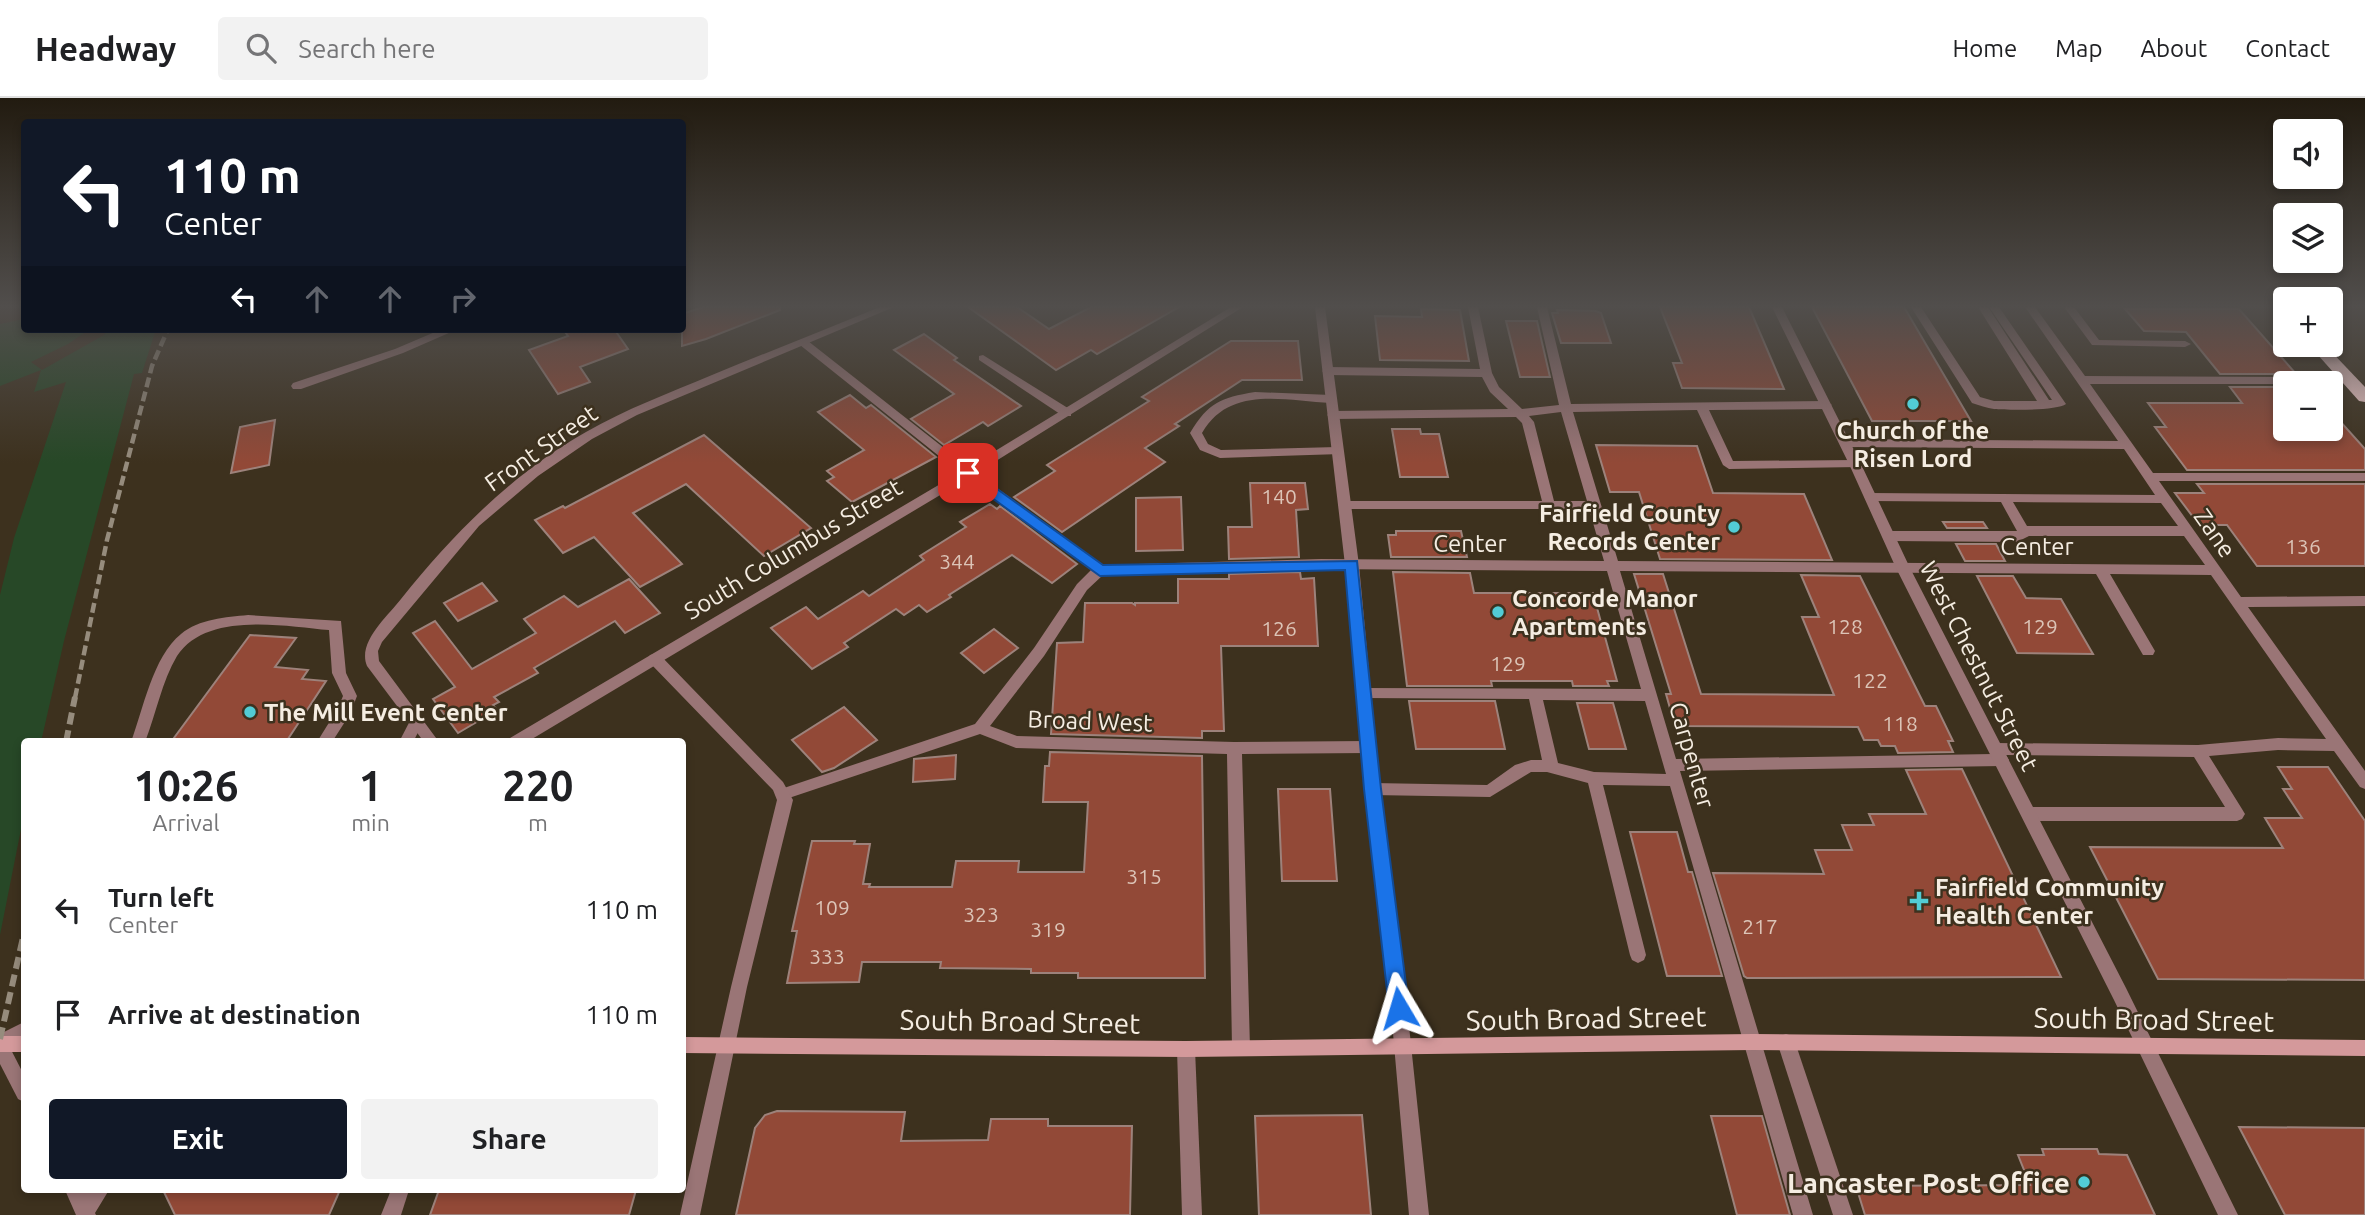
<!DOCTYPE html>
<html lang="en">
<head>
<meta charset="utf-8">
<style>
  body { margin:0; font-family:Ubuntu,sans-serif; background:#f2f2f2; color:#202124; height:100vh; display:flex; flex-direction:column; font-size:26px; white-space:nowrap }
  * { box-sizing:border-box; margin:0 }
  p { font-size:23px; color:#757577 }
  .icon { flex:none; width:38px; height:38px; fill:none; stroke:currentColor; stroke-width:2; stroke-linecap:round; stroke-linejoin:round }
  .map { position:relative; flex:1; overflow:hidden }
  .sheet { position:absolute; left:21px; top:640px; width:665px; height:455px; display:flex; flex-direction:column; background:#fff; border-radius:7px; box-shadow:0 4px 10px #0003 }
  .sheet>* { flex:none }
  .hud { position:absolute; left:21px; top:21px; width:665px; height:214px; border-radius:7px; box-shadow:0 4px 10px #0003; background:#111827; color:#fff; overflow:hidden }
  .tools { position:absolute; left:2273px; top:21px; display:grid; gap:14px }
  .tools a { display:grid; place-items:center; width:70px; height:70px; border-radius:7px; background:#fff; box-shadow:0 4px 10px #0003; font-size:35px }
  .pin { position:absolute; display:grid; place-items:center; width:60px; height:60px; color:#fff; margin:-30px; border-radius:14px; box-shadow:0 4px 10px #0006 }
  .me { position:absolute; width:77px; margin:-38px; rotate:353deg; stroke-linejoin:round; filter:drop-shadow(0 0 5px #0008) }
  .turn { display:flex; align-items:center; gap:24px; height:147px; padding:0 28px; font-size:32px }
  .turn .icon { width:91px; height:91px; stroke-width:2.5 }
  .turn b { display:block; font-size:49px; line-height:60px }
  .lanes { display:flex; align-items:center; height:66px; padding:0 28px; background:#0003; justify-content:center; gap:35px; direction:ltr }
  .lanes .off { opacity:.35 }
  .eta { display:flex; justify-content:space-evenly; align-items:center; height:119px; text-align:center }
  .eta b { font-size:42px; font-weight:700; line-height:49px }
  .cta { display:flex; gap:14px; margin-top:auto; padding:14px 28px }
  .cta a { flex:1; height:80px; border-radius:7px; background:#111827; color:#fff; font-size:28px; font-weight:700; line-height:80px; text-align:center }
  .cta a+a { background:#f2f2f2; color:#202124 }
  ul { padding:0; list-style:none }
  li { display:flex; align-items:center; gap:21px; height:105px; padding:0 28px }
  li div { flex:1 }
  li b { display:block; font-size:26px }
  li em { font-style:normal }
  header { display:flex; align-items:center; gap:42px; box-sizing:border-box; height:98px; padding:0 35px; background:#fff; border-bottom:2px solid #e0e0e0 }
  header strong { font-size:33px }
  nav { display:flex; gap:38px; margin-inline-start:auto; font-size:24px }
  .search { width:490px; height:63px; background:#f2f2f2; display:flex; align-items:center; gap:18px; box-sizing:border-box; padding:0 24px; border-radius:7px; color:#757577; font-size:26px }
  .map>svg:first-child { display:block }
  .green { fill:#274827 }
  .building { fill:#924937; stroke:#9d827b; stroke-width:2 }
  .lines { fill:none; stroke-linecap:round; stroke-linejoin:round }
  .service { fill:#9a7576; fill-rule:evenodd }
  .minor { fill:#9a7576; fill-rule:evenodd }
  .tertiary { fill:#9a7576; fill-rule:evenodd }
  .secondary { fill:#d4999b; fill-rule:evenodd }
  .trunk { fill:#f8d0d0; fill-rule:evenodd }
  .rail-far1 { stroke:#968c7d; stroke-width:4.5; stroke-dasharray:10 4.5; stroke-linecap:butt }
  .rail { stroke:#968c7d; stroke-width:6; stroke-dasharray:12 6; stroke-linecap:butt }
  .route { fill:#1a73e8; stroke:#114b97; stroke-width:2 }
  .poi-dot { fill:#52ccd5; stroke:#3d311e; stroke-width:2.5 }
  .labels { text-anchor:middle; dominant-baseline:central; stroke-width:5; stroke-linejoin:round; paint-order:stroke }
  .number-label { font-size:21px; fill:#dcc4b7 }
  .poi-label { font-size:24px; font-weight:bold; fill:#f5ede2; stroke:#3d311e; text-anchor:start }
  .street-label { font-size:24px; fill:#f5ede2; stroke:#3d311e }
  .near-street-label { font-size:28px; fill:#f5ede2; stroke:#3d311e }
  .near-poi-label { font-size:28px; font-weight:bold; fill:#f5ede2; stroke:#3d311e; text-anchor:end }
</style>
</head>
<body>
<header>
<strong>Headway</strong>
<div class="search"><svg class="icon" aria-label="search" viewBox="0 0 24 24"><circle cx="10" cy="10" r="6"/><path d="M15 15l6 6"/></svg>Search here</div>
<nav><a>Home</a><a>Map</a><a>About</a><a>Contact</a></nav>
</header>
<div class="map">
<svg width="2365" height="1117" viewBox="0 0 2365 1117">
  <rect width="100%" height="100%" fill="#3d311e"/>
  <!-- green -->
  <path class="green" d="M24,221V231H90L68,246L31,264L42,272L104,237L109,231H156L142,275L134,276L64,543L41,644H24V716L0,837V497L14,440L66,284L34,294L41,272L0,288V226Z"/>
  <!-- building -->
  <g class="building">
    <path d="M703,209H780V212L706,241L682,248V216Z"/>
    <path d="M968,209H1017L1049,231L1091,209H1179L1097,256L1091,252L1056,272Z"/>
    <path d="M1660,209H1749L1784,291L1682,290L1673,265H1682Z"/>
    <path d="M1812,209H1904L1971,323H1872Z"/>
    <path d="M1421,211L1460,212L1469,263L1380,262L1375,218L1422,219Z"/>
    <path d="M2125,211H2239L2304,285H2286L2288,281L2284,276H2220L2186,234L2144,233Z"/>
    <path d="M1557,212L1596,213L1601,215L1611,245H1561L1552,215H1558Z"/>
    <path d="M1506,223H1537L1550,279H1520Z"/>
    <path d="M563,231H614L628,251L580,269L590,284L558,296L529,252L568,238Z"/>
    <path d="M924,236L957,260L954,262L1021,308L988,328L983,324L944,347L911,321L954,296L894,252Z"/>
    <path d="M1231,243H1298L1302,282H1242L1175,326L1179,328L1145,350L1165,364L1062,434L1014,399L1055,373L1047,367L1149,303L1142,299Z"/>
    <path d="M2286,285V331H2331V313L2365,351V372H2187L2155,329H2166L2148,305H2242L2230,289H2280Z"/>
    <path d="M850,297L866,310L871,307L936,359L852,404L827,383L834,379L827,373L864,352L818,314Z"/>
    <path d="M275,322L269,367L231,375L240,329Z"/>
    <path d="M1392,331H1420L1421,336H1439L1448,379H1400Z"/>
    <path d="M704,337L811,430L764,458L686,386L633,415L682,466L640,489L594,439L563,455L535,422L563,408L565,410Z"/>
    <path d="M1596,347L1697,348L1713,395L1804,396L1832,462L1660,461L1639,394H1610Z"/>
    <path d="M1250,385H1305L1308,411L1296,412L1299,459L1229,461L1228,429H1252Z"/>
    <path d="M2197,386H2365V468H2257L2227,427H2199L2175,395H2204Z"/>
    <path d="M1181,399L1183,452L1136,453V400Z"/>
    <path d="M990,406L997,411L1000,408L1077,466L1052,485L1012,457L949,497L951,499L927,514L919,507L904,517L896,511L844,545L848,549L812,571L771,530L806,509L818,521L863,493L869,498L924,462L920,458L966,429L960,424Z"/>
    <path d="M1943,424H1983L1987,430H1947Z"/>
    <path d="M1396,433H1461L1467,459H1391L1388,437H1396Z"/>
    <path d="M1956,446H1996L2005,463H1965Z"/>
    <path d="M1300,474L1301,481L1314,480L1318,548H1221L1224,633H1202V640L1051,636L1057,545L1083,544L1085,505H1132L1135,507V505H1178V481H1229V476Z"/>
    <path d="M1393,474L1470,475L1474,495H1593L1617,583H1607L1609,588H1573L1572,583H1491L1492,588H1407Z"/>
    <path d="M1634,476H1663L1701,596L1834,597L1802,519H1819L1801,477L1860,478L1925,608H1936L1953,643H1948L1953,654L1898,655L1895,648H1881L1878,642H1864L1858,629L1675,628L1666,596H1671Z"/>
    <path d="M1977,478H2013L2026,500L2061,501L2093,556L2017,555Z"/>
    <path d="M629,481L660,515L625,535L615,523L534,570L538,575L494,599L499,604L493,607L497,612L458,635L433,601L455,589L413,535L435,523L472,571L536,535L524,521L564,498L578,509Z"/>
    <path d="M482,485L497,503L458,523L444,505Z"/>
    <path d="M994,531L1018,550L984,575L961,555Z"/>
    <path d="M250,537L296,540L275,569L308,572L302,581L326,583L286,644H171Z"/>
    <path d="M1409,603H1495L1505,651H1416Z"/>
    <path d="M1577,605H1613L1626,651H1589Z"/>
    <path d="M844,609L877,642L834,670L822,674L792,642Z"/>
    <path d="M1050,654L1202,658L1205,880H1078V875H1031V871L940,870L941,864H862L859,884L787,885L797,833H792L812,743H855L854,746H870L863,786H870L869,789H952L956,763H1019L1018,774H1084L1088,704H1043L1045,668H1049Z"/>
    <path d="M956,657L955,681L913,684L914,661Z"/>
    <path d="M2278,669H2328L2365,723V882L2158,881L2090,749L2283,750L2265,720H2302L2283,691H2292Z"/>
    <path d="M1962,671L2061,879L1747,880L1744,878L1713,775L1824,776L1815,752H1852L1842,727H1874L1869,716H1926L1906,672Z"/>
    <path d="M1278,691H1330L1337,783H1282Z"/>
    <path d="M1630,734H1677L1688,774H1692L1722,878H1667Z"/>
    <path d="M777,1013L905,1014L901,1043L988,1042L991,1021H1048V1028H1132L1130,1117H736L755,1030L765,1017Z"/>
    <path d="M1362,1017L1371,1117H1259L1255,1018Z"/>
    <path d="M1711,1018H1762L1790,1117H1737Z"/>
    <path d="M2239,1029L2365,1030V1117H2285Z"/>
    <path d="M2042,1051H2097L2099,1056L2127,1057L2155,1117H1865L1856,1088L2030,1087L2018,1057H2044Z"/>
    <path d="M163,1092H340L329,1117H175Z"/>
    <path d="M439,1092H636L629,1117H430Z"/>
  </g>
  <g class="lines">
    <!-- service -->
    <g class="service">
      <path d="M1468,209H1478L1492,275L1499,289L1522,311L1559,307L1537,209H1547L1571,306L1826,303L1832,307L1826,311L1709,312L1733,363L1855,362L1861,366L1859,369L1729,371L1723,367L1697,312L1573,314L1618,463L2205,467L2184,438H2029L2017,444L1889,443L1883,438L1889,433H2017L2001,404L1870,403L1864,399L1870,395L2155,397L2124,351L1845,349L1839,345L1845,341L2118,343L2025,209H2035L2085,278L2284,279L2286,282L2280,286H2090L2153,375H2365V383H2159L2241,499L2365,498V508L2248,509L2365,673V691L2360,689L2334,653L2278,652L2209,658L2242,711L2245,716L2242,721L2237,723H2029L2024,721L2021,716L2024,711L2029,709H2225L2194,659L2006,657L2009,662L2007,666L2002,668L1680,673L1813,1117H1793L1670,688L1603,687L1646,857L1644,862L1638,865L1632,862L1630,857L1588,685L1547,674H1531L1490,699L1372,697L1367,695L1364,691L1367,687L1372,685L1487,687L1515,667L1531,662H1542L1529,601L1363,600L1358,598L1356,594L1358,590L1641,591L1607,473L1321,471L1103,477L1087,492L1044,558L990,628L1017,638L1234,644L1368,643L1373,645L1375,649L1373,653L1368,655L1242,656L1250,950L1247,956L1241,958L1235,956L1232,950L1227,656L1016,650L980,636L783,702L778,700L775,696L778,692L975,626L1034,550L1077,486L1091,472L964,378L800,247V243H808L972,372L1103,467L1321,461L1604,463L1589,411H1344L1338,407L1344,403H1542L1522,325L1516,319L1333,321L1327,317L1333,313L1508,311L1490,294L1482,279L1328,277L1322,273L1328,269L1480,271ZM1561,314L1587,403H1554L1534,324L1529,318ZM2013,404L2161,405L2178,428H2027ZM1620,473L2096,476L2143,557H2153L2155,553L2110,476L2211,477L2326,641L2278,640L2198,647L1996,645L1991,647L1989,651L1993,656L1676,661ZM1543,602L1645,603L1666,676L1594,674L1558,665Z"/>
      <path d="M1911,209H1921L1980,299L1994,303H2037L1978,209H1988L2049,302H2052L1989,209H1999L2066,306C2057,313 2007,312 1994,311C1987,310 1979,307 1972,305Z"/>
      <path d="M2064,209H2074L2099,242L2185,243L2191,246L2185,249L2092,247Z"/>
      <path d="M983,257L1071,312V318H1063L979,262V258Z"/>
      <path d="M1255,294L1331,297L1337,301L1331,305C1284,303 1230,287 1202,335L1208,346L1221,352L1337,349L1343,353L1341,356L1220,360L1200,352L1190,335C1209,304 1220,300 1255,294Z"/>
      <path d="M248,517L341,523L346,575L357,598L350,616L332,644H317L338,610L343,598L332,575L329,532C285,528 206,513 177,558C162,583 156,616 145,644H131C143,612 153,558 181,536C199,521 226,519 248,517Z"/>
      <path d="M417,617L422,619L424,623L413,644H399L412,619Z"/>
      <path d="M1786,936L1792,938L1795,944L1853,1117H1833L1777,944L1780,938Z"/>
      <path d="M1186,943L1192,945L1195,951L1202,1117H1182L1177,951L1180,945Z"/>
      <path d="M391,1092H409L401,1117H381Z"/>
    </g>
    <!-- minor -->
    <g class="minor">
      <path d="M880,209H894L637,317L592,341L538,378L479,428L382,544L378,553L379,563L439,644H424L367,568C357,544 388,518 401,501C453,436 513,375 586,334C626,311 669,295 712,277C768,254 824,232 880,209Z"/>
      <path d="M1315,209H1325L1359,467L1380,691L1405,890L1429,1117H1409L1389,890L1364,691L1345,467Z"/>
      <path d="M442,231H458L403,255L301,291H293L291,288L293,285L395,251Z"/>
      <path d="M655,556L660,557L783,684L793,702L747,889L700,1117H680L731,889L777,702L773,692L650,565L648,561L650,557Z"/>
      <path d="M0,940L6,942L24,977V1004L18,1001L0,966Z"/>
      <path d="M65,1092H84L86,1095L88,1092H109L95,1115L96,1117H76Z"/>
    </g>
    <!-- tertiary -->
    <g class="tertiary">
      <path d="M1231,209H1243L972,378L527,644H508L510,640L964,372Z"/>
      <path d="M1772,209H1782L1861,366L1910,470L2126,890L2238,1117H2218L2114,902L1896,470L1849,366Z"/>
      <path d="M24,924V941L0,953V936Z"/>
    </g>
    <!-- secondary -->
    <g class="secondary">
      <path d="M1753,936L2365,942V958L1753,952L1186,959L682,955V939L1186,943Z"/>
      <rect x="0" y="938" width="24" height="16"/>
    </g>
    <!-- trunk -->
    <g class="trunk">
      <path d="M2276,209H2286V216Z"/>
      <path d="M2309,247H2325L2365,289V304L2359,303Z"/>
    </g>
    <!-- rail-far1 -->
    <path class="rail-far1" d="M75,600L107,442L152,268L168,231"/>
    <!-- rail -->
    <g class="rail">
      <path d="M66,644L75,599"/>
      <path d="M0,941L24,835"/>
    </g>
  </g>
  <!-- sky -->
  <linearGradient id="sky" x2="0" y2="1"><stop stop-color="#221b10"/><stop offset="0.57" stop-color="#514e4c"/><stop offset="1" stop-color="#514e4c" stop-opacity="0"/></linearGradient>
  <rect width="2365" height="365" fill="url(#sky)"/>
  <!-- route -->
  <path class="route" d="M968,370L1103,467L1357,463L1381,691L1409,910L1406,916L1399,919L1392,916L1389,910L1364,691L1345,472L1100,478L963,379L961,375Z"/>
  <!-- markers -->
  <g class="poi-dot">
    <circle cx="1913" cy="306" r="7"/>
    <circle cx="1734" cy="429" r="7"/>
    <circle cx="1498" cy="514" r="7"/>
    <circle cx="250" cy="614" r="7"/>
    <path d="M1915.5 792.5h7v7h7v7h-7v7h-7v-7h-7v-7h7z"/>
    <circle cx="2084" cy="1084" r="7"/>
  </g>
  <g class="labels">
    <!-- number labels -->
    <g class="number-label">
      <text x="1279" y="398">140</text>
      <text x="2303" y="448">136</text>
      <text x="957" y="463">344</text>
      <text x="1845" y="528">128</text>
      <text x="2040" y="528">129</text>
      <text x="1279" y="530">126</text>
      <text x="1508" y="565">129</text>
      <text x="1870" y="582">122</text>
      <text x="1900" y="625">118</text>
      <text x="1144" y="778">315</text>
      <text x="832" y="809">109</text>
      <text x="981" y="816">323</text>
      <text x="1760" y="828">217</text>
      <text x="1048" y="831">319</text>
      <text x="827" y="858">333</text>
    </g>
    <!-- poi labels -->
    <g class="poi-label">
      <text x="1913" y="332" text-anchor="middle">Church of the<tspan x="1913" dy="28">Risen Lord</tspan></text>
      <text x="1720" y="415" text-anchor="end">Fairfield County<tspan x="1720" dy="28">Records Center</tspan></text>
      <text x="1512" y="500">Concorde Manor<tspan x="1512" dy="28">Apartments</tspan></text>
      <text x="264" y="614">The Mill Event Center</text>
      <text x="1935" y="789">Fairfield Community<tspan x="1935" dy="28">Health Center</tspan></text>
    </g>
    <!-- street labels -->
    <g class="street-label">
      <text transform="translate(541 350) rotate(-35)">Front Street</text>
      <text transform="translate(2215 435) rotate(55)">Zane</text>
      <text x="1470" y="445">Center</text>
      <text x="2037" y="448">Center</text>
      <text transform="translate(793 451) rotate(-31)">South Columbus Street</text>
      <text transform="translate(1979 568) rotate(63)">West Chestnut Street</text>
      <text transform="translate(1090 623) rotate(2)">Broad West</text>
      <text transform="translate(1692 657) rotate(74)">Carpenter</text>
    </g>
    <!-- near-street labels -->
    <g class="near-street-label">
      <text transform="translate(1586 920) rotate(-1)">South Broad Street</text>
      <text transform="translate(2154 921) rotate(1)">South Broad Street</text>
      <text transform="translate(1020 923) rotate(1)">South Broad Street</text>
    </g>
    <!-- near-poi labels -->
    <g class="near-poi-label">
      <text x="2070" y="1084">Lancaster Post Office</text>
    </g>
  </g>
</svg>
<div class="tools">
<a><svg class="icon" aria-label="sound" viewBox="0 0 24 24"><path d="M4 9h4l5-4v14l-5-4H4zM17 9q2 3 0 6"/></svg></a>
<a><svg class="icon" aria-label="layers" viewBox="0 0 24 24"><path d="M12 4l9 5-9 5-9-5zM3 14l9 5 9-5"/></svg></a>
<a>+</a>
<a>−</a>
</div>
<div class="pin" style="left:968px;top:375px;background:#d93025"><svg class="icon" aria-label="arrive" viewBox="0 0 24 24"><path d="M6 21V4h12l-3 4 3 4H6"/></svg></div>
<svg class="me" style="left:1399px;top:910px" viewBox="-20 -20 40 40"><path d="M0-17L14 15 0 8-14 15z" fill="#1a73e8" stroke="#fff" stroke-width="4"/></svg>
<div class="hud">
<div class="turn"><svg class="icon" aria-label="left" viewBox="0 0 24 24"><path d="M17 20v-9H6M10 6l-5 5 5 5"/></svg><div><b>110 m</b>Center</div></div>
<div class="lanes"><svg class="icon" aria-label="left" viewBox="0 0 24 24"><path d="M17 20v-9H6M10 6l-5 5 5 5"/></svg><svg class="icon off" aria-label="ahead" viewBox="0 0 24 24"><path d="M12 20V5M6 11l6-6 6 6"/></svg><svg class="icon off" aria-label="ahead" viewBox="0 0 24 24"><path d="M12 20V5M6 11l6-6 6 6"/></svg><svg class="icon off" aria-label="right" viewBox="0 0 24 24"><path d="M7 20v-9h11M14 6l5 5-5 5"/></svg></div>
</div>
<section class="sheet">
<div class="eta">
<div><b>10:26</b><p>Arrival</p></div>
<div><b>1</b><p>min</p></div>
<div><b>220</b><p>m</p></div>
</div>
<ul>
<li><svg class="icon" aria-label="left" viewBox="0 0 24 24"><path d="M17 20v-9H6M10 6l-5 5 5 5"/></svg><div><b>Turn left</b><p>Center</p></div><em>110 m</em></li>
<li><svg class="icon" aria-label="arrive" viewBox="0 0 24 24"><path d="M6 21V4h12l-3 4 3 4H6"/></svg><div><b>Arrive at destination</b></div><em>110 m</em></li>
</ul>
<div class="cta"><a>Exit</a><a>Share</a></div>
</section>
</div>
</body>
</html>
